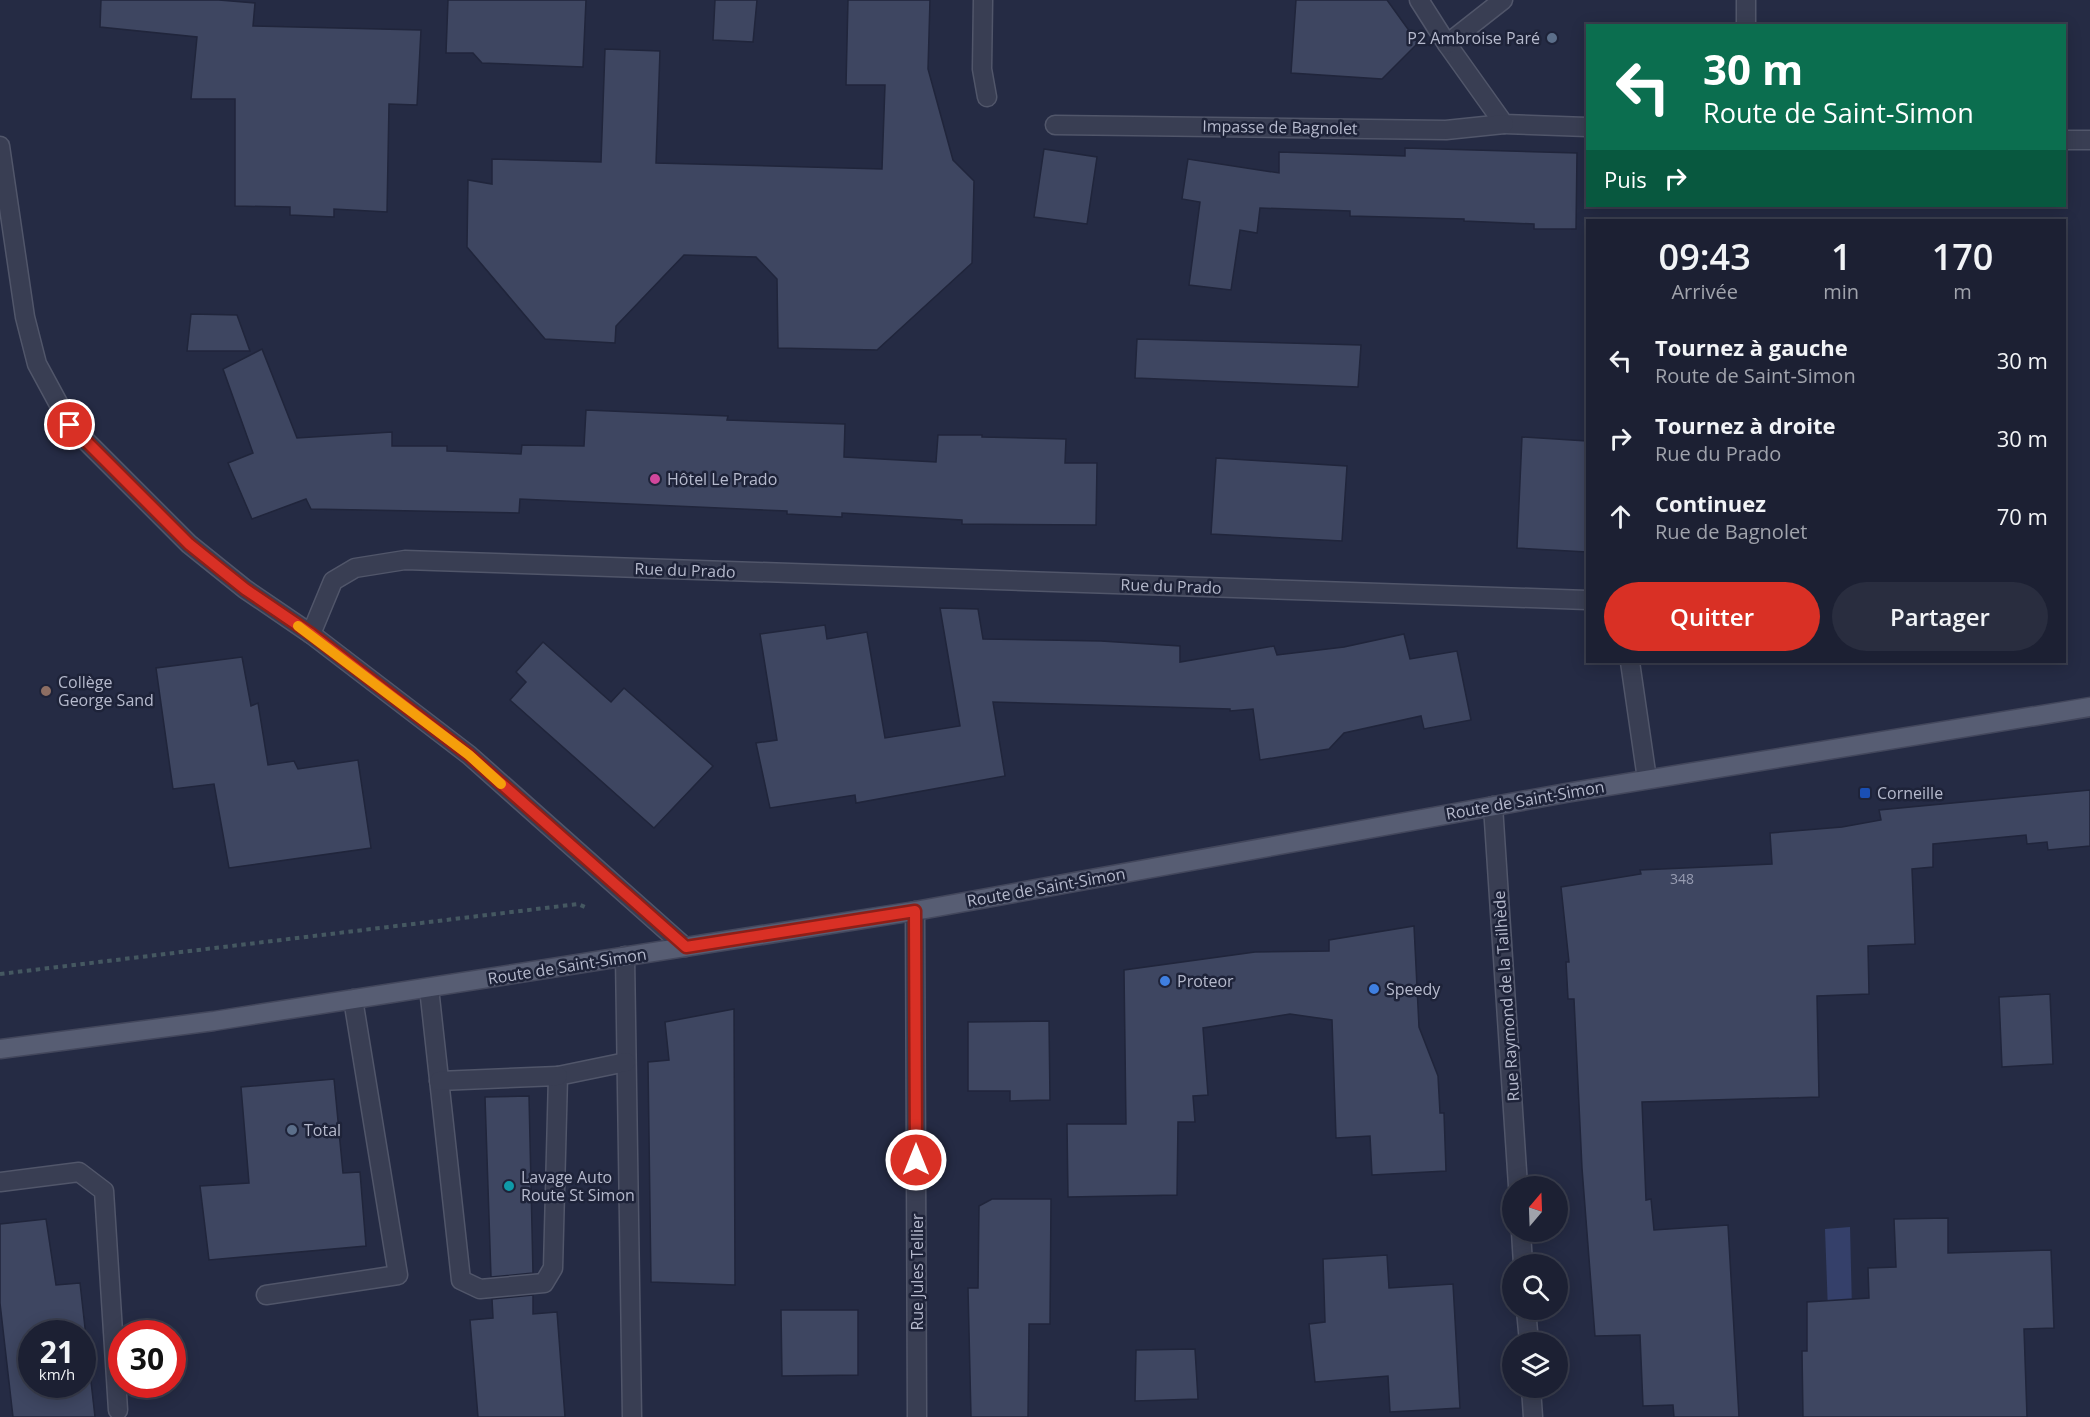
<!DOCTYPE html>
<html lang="fr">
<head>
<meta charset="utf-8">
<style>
  body { margin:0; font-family:"Open Sans",sans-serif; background:#292d3f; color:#f1f3f6; height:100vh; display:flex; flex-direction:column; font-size:22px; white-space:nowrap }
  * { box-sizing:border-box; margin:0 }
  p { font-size:20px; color:#a0a3ac }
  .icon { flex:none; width:33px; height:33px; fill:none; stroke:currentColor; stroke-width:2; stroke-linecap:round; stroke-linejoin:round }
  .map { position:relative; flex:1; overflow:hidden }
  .panel { position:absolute; left:1586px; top:219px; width:480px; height:444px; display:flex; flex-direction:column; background:#1c2033; border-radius:0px; box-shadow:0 3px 15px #0003,0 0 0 2px #3a3e4e }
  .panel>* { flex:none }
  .banner { position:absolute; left:1586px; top:24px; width:480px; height:183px; border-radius:0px; box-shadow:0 3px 15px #0003,0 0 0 2px #3a3e4e; background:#0b6e4f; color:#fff; overflow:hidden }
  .needle { width:39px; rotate:19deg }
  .controls { position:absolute; left:1502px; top:1176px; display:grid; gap:12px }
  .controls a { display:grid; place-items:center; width:66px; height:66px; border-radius:50%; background:#1c2033; box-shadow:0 3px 15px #0003,0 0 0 2px #3a3e4e; font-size:30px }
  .speed { position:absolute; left:18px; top:1320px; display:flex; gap:12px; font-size:30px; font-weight:700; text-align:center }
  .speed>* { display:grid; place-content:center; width:78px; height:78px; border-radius:50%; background:#1c2033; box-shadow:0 3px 15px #0003,0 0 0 2px #3a3e4e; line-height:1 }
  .speed small { font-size:15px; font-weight:400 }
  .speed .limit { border:9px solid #d22; background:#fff; color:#111 }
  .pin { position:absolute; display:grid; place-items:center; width:51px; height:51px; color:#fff; margin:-26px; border:3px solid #fff; border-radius:50%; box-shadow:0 2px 6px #0007 }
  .me { position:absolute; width:66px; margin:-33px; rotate:0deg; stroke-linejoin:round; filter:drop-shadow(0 0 4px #0008) }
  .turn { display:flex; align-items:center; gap:21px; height:126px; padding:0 18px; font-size:27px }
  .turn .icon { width:78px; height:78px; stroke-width:2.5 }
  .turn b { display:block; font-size:42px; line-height:51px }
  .then { display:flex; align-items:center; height:57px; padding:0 18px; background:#0003; gap:12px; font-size:22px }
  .eta { display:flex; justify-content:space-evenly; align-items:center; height:102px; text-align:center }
  .eta b { font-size:36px; font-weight:600; line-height:42px }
  .button { display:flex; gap:12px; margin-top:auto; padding:12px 18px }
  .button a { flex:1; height:69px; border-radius:36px; background:#d93025; color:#fff; font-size:24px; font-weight:600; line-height:69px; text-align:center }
  .button a+a { background:#292d3f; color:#f1f3f6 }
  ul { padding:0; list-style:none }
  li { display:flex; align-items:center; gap:18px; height:78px; padding:0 18px }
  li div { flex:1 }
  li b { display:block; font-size:22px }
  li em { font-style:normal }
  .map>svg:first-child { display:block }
  .water { fill:#35406a }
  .building { fill:#3e4661; stroke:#20253b; stroke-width:1.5; fill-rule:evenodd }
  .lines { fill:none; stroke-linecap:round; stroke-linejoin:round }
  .minor-casing { stroke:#51566a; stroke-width:21 }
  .major-casing { stroke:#43475c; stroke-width:21 }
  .path { stroke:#455861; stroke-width:4; stroke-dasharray:4.5 4.5; stroke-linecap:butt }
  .minor { stroke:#393e53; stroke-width:18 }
  .major { stroke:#575d73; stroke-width:18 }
  .route-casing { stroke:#8d1f18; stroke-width:15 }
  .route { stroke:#d93025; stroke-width:10 }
  .slow { stroke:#f59e0b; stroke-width:10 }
  .service-dot { fill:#5c6f8a; stroke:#1e2339; stroke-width:2 }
  .hotel-dot { fill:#d1479c; stroke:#1e2339; stroke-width:2 }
  .education-dot { fill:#8d6e63; stroke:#1e2339; stroke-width:2 }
  .transit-dot { fill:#1a4fb4; stroke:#1e2339; stroke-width:2 }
  .shop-dot { fill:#3f7fe0; stroke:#1e2339; stroke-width:2 }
  .culture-dot { fill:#0f9aa8; stroke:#1e2339; stroke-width:2 }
  .labels { text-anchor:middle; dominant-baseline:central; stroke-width:5; stroke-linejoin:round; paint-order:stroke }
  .number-label { font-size:14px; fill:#989db2 }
  .poi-label { font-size:16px; fill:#b6bacd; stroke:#1e2339; text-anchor:start }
  .street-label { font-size:16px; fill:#b6bacd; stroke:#1e2339 }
</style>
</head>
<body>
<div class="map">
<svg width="2090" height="1417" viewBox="0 0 2090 1417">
  <rect width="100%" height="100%" fill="#252b44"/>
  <!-- water -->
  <path class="water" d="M1850,1227L1852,1310L1828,1311L1825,1229Z"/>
  <!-- building -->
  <g class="building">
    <path d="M101,0H219L255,3L253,26L421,30L417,105L389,104L387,212L334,209V217L290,215V207L235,206V99H191L197,37L100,27Z"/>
    <path d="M448,0H586L583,67L482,63L473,53H446Z"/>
    <path d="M715,0H757L753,42L713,40Z"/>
    <path d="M848,0H930L928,69L953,160L974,181L972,263L877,350L778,348L777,279L756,257L684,255L616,326L615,343L545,339L467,247L468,180L492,184V159L601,162L605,49L660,51L656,163L882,169L885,85H846Z"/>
    <path d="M1296,0H1387L1418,43L1382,79L1291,73Z"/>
    <path d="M1405,148L1577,153L1576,229H1534V224L1464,221V219L1350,216V211L1260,208L1257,233L1240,230L1231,290L1189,285L1200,202L1182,199L1188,159L1279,173V152L1405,156Z"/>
    <path d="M1044,149L1097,157L1087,224L1034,217Z"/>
    <path d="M191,314L237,315L250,351H187Z"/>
    <path d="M1137,339L1361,345L1358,387L1135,378Z"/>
    <path d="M262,349L297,438L392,432V446H447V451L521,454L522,445L584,446L586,410L728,416L727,420L845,424L844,457L936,462L938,435H982V437L1066,439L1065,463H1097L1096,525L962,524V520L842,513V517L787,514V511L520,499L519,513L311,509L306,499L252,519L228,463L253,453L223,369Z"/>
    <path d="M1522,437L1587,441V552L1517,548Z"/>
    <path d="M1216,458L1347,466L1342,541L1211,534Z"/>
    <path d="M940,608L978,609L983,639L1101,641L1180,646V662L1274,646L1277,655L1344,647L1404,634L1410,659L1457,651L1471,720L1424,729L1421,716L1344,733L1329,749L1260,760L1253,709L1230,711V709L993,702L1005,776L856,803L855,795L770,808L756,743L777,740L760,634L825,625L827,639L867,632L885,738L960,726Z"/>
    <path d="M543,642L611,702L624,688L713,766L654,828L510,700L526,682L516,672Z"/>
    <path d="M242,657L251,706L258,703L268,765L294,761L298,769L358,760L371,848L229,868L214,784L173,789L156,668Z"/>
    <path d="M2090,790V846L2048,850L2047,842L2027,844L2026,835L1933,844V867L1912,869L1915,944L1868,946L1869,994L1817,996L1819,1097L1642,1102L1646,1200L1651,1199L1654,1230L1728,1225L1739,1417H1674L1673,1405L1643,1406L1640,1335L1595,1336L1582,1168L1574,999H1568L1566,962H1569L1561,887L1641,874L1640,870L1772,864L1770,833L1842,827L1881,820L1879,810Z"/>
    <path d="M1414,926L1419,1027L1438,1076L1440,1113H1444L1446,1171L1372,1175L1370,1136L1336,1138L1332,1020L1290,1014L1203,1028L1208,1095L1193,1096L1195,1122H1178L1177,1195L1068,1197L1067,1124H1126L1124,970L1255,952L1329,951V940Z"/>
    <path d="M2050,994L2053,1064L2002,1067L1999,997Z"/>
    <path d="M734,1009L735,1285L651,1282L648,1062L669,1060L665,1022Z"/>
    <path d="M1049,1021L1050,1100L1010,1101V1091H968V1022Z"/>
    <path d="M334,1079L343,1173L360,1172L366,1246L209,1260L200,1186L249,1183L241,1087Z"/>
    <path d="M529,1096L533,1273L491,1277L485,1097Z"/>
    <path d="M992,1199H1051L1050,1324H1029L1028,1417H971L968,1288H978L979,1206Z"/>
    <path d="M1948,1218V1253L2051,1250L2054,1328L2024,1329L2027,1417H1803L1802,1351H1807V1302L1869,1298L1868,1268L1896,1267L1894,1219Z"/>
    <path d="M46,1219L56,1285L80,1283L95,1417H13L0,1303V1224ZM32,1334H82V1384H32Z"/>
    <path d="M1387,1255L1389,1288L1453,1284L1460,1408L1390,1412L1388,1376L1315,1382L1309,1324L1325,1322L1323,1259Z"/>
    <path d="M533,1295V1314L557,1312L565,1417H478L470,1320L493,1318L492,1299Z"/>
    <path d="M781,1310H858V1375L782,1376Z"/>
    <path d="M1195,1349L1198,1399L1135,1401L1136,1350Z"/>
  </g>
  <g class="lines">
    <defs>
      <g id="minor">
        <path d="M983,0L982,69L987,97"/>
        <path d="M1419,0L1447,44L1504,124L1587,127"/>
        <path d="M1746,26V0"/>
        <path d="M1447,44L1503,0"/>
        <path d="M1055,125L1446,130L1504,124"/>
        <path d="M2064,140H2090"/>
        <path d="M0,146L25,317L37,364L70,425L189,544L245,589L311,634"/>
        <path d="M1630,662L1647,779"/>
        <path d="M1493,806L1518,1186"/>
        <path d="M915,911L917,1417"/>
        <path d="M685,947L469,755L311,634L333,581L355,568L405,560L1587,600"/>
        <path d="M625,956L632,1417"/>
        <path d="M429,988L461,1280L480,1289L544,1283L553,1268L558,1076L626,1062"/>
        <path d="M439,1081L558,1076"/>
        <path d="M0,1182L79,1172L104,1191L118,1410"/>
        <path d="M1521,1232L1523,1264"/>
        <path d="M266,1295L398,1275L353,999"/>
        <path d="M1526,1310L1529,1342"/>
        <path d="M1531,1388L1533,1417"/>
      </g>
      <path id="major" d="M0,1049L214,1021L915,911L1566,793L2090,707"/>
    </defs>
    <!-- minor casing -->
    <use href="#minor" class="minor-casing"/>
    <!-- major casing -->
    <use href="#major" class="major-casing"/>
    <!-- path -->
    <path class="path" d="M0,974L578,904L585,907"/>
    <!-- minor -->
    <use href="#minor" class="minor"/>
    <!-- major -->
    <use href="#major" class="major"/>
  </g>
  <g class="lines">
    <defs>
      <path id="route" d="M70,425L189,544L245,589L311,634L469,755L686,947L915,911L916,1160"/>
    </defs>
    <!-- route casing -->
    <use href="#route" class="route-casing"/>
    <!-- route -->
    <use href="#route" class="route"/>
    <!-- slow -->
    <path class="slow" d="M298,626L469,755L501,784"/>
  </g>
  <!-- markers -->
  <g class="service-dot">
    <circle cx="1552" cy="38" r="6"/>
    <circle cx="292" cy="1130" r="6"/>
  </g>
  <circle class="hotel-dot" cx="655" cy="479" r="6"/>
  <circle class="education-dot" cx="46" cy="691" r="6"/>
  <rect class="transit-dot" x="1859" y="787" width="12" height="12" rx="3"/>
  <g class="shop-dot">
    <circle cx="1165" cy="981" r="6"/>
    <circle cx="1374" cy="989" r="6"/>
  </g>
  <circle class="culture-dot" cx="509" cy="1186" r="6"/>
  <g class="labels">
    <!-- number labels -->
    <g class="number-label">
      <text x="1682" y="878">348</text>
    </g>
    <!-- poi labels -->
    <g class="poi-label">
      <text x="1540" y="38" text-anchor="end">P2 Ambroise Paré</text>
      <text x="667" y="479">Hôtel Le Prado</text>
      <text x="58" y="682">Collège<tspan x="58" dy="18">George Sand</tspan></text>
      <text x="1877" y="793">Corneille</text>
      <text x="1177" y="981">Proteor</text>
      <text x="1386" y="989">Speedy</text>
      <text x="304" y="1130">Total</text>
      <text x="521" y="1177">Lavage Auto<tspan x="521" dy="18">Route St Simon</tspan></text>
    </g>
    <!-- street labels -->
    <g class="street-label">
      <text transform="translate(1280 127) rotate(1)">Impasse de Bagnolet</text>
      <text transform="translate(685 570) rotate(2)">Rue du Prado</text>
      <text transform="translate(1171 586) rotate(2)">Rue du Prado</text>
      <text transform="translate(1525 800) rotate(-10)">Route de Saint-Simon</text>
      <text transform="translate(1046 887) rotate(-10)">Route de Saint-Simon</text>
      <text transform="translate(567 966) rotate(-9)">Route de Saint-Simon</text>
      <text transform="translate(1506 996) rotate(-94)">Rue Raymond de la Tailhède</text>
      <text transform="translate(917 1272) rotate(-90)">Rue Jules Tellier</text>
    </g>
  </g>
</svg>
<div class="controls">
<a><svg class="needle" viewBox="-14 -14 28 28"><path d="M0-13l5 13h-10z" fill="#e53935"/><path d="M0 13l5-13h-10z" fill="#a0a3ac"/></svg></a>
<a><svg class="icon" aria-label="search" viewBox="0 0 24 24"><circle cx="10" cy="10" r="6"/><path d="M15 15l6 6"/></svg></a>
<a><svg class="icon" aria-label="layers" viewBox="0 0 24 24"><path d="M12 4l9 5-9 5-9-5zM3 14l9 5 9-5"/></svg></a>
</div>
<div class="speed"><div>21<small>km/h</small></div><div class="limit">30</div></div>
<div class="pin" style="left:70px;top:425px;background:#d93025"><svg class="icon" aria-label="arrive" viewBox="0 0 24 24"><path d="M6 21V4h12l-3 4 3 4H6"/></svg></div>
<svg class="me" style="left:916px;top:1160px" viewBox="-20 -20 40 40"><circle r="17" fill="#d93025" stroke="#fff" stroke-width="3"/><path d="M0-11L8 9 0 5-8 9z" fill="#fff"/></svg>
<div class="banner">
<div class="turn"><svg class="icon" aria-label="left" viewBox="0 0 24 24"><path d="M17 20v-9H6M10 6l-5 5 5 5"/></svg><div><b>30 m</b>Route de Saint-Simon</div></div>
<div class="then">Puis<svg class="icon" aria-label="right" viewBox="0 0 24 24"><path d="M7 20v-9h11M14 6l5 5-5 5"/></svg></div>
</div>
<section class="panel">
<div class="eta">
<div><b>09:43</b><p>Arrivée</p></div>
<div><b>1</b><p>min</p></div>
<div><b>170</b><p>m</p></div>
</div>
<ul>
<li><svg class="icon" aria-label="left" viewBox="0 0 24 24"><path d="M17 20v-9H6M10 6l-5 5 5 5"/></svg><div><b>Tournez à gauche</b><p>Route de Saint-Simon</p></div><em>30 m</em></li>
<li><svg class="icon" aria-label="right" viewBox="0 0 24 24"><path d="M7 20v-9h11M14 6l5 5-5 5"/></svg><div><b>Tournez à droite</b><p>Rue du Prado</p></div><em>30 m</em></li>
<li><svg class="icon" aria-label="ahead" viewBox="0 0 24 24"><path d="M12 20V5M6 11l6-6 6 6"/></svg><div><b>Continuez</b><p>Rue de Bagnolet</p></div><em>70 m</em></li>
</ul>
<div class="button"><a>Quitter</a><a>Partager</a></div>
</section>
</div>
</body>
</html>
